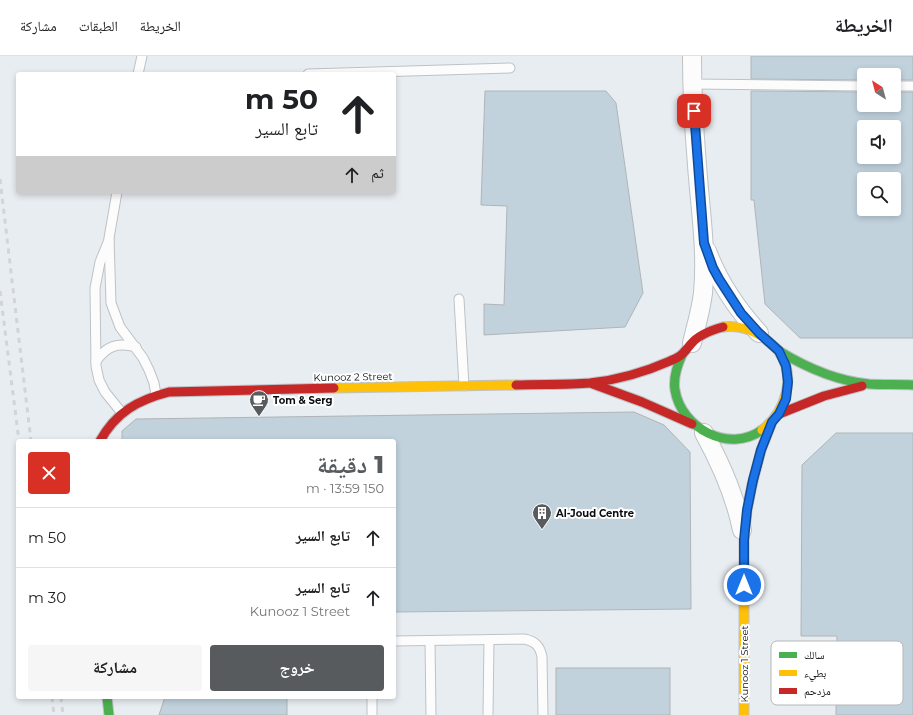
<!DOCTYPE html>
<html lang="ar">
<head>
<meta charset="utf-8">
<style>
  body { margin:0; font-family:Montserrat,"Noto Naskh Arabic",sans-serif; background:#f6f6f6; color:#202124; direction:rtl; height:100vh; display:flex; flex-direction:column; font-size:15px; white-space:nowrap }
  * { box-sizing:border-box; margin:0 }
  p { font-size:13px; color:#757577 }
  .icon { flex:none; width:22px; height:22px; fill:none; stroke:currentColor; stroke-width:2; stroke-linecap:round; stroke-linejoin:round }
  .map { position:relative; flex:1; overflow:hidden; direction:ltr }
  .panel { position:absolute; left:16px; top:383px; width:380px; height:260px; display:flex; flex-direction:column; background:#fff; border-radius:4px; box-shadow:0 2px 6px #0003; direction:rtl }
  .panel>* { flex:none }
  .hud { position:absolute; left:16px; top:16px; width:380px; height:122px; border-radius:4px; box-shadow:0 2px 6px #0003; direction:rtl; background:#fff; color:#202124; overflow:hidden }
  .needle { width:26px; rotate:324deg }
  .tools { position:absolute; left:857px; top:12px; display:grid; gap:8px }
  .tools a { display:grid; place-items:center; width:44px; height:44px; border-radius:4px; background:#fff; box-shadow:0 2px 6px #0003; font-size:20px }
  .pin { position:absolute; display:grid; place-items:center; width:34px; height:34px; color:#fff; margin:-17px; border-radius:8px; box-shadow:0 2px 6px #0006 }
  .me { position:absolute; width:44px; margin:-22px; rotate:0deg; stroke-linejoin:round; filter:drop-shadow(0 0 3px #0008) }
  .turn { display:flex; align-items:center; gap:14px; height:84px; padding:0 12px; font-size:18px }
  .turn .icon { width:52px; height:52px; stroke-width:2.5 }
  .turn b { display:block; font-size:28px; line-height:34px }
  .then { display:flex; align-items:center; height:38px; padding:0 12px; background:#0003; gap:8px; font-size:15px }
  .round { display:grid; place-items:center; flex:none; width:42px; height:42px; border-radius:4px; background:#f6f6f6 }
  .head { display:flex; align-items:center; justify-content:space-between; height:68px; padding:0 12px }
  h1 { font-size:24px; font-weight:800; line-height:30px; color:#585b5e }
  .cta { display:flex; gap:8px; margin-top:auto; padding:8px 12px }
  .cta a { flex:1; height:46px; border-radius:4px; background:#585b5e; color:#fff; font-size:16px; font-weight:800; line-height:46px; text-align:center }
  .cta a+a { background:#f6f6f6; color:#202124 }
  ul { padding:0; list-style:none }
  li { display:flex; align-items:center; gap:12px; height:60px; padding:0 12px; border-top:1px solid #e0e0e0 }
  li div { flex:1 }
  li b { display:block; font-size:15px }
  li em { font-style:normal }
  header { display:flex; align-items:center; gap:24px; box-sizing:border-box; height:56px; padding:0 20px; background:#fff; border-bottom:1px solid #e0e0e0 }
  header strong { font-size:19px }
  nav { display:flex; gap:22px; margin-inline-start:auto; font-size:14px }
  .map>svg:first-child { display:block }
  .building { fill:#c1d2dd; stroke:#b0b4b7; fill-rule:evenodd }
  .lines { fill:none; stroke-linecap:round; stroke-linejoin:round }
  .lane-casing { stroke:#bec2c5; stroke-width:11 }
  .street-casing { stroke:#bec2c5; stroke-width:20 }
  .fast-casing { stroke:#bec2c5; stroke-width:11 }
  .slow-casing { stroke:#bec2c5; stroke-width:11 }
  .jam-casing { stroke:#bec2c5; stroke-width:11 }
  .lane { stroke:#fcfcfd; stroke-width:9 }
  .street { stroke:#fcfcfd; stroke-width:18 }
  .fast { stroke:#4caf50; stroke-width:9 }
  .slow { stroke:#ffc107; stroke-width:9 }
  .jam { stroke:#c62828; stroke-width:9 }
  .rail { stroke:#d2d4d5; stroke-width:3; stroke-dasharray:5 5; stroke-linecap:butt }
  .route-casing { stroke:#114b97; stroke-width:10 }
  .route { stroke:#1a73e8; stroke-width:7 }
  .labels { text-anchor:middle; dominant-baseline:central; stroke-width:4; stroke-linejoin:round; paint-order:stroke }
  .street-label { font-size:10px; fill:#0a0d0f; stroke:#fff }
  .poi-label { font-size:10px; font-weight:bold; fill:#0a0d0f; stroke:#fff; text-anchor:start }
  .key { fill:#fff; stroke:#b6b6b7; stroke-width:1 }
  .key-label { font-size:11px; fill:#0a0d0f }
</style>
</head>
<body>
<header>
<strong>الخريطة</strong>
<nav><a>الخريطة</a><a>الطبقات</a><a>مشاركة</a></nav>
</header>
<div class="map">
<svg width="913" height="659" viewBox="0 0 913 659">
  <rect width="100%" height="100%" fill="#e8edf2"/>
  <!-- building -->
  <g class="building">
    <path d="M751,0H913V24H894V19H864V24L751,23Z"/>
    <path d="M485,35H606L616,47L643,237L625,271L484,279V248L504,249L507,150L481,149Z"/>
    <path d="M751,35L864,36V49H894V36H913V282H800L765,248L754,144H751ZM864,71H894V101H864ZM864,123H894V153H864Z"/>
    <path d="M634,356L664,369L690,396L691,553L394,556V385H122V375L136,363Z"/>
    <path d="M836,377H913V659H836L837,580H801L802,409Z"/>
    <rect x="556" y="612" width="114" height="47"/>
    <path d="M165,641H287V659H159Z"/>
  </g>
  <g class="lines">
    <defs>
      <g id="lane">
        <path d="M138,18L142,0"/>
        <path d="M308,18L510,12"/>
        <path d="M692,28L864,30"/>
        <path d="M894,30H913"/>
        <path d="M117,136L109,182L111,247L120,271L143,302L149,314L154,327L156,339"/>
        <path d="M109,184L100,206L95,232L96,310L99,324L105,336L122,357"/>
        <path d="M459,243L464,330"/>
        <path d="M96,305C107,290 117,286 136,291"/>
        <path d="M394,585L524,583C535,585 540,590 542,601L543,659"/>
        <path d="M430,585L431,659"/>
        <path d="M372,641V659"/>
        <path d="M488,659L489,584"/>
      </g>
      <g id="street">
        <path d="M707,195C719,227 736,252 759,277"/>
        <path d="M692,287C696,270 701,254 703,237C707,194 700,152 697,109C694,73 692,36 692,0"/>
        <path d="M704,377C721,408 735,439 742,474"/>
      </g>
      <g id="fast">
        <path d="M779,295C807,312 837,325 869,328C884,329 898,328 913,329"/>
        <path d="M682,299C677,310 673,322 675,334C681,372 729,398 762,374"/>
        <path d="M107,641L109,659"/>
      </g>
      <g id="slow">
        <path d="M723,271C739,269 751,273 764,282C769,286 774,290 778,294C797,320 786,356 762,374"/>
        <path d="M334,332L516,329"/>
        <path d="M744,659V484L747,454L752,429"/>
      </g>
      <g id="jam">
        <path d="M593,328L642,346L692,368"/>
        <path d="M516,329C541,328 566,329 590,327C617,324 645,316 670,305C683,300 683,297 691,288C698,279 712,274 723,271"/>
        <path d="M779,358L824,340L862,330"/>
        <path d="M100,385C116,356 138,344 169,336L334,332"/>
        <path d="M752,429L761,394L772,366"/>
      </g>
    </defs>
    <!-- lane casing -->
    <use href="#lane" class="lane-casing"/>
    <!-- street casing -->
    <use href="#street" class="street-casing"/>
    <!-- fast casing -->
    <use href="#fast" class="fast-casing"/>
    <!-- slow casing -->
    <use href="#slow" class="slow-casing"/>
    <!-- jam casing -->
    <use href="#jam" class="jam-casing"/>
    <!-- lane -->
    <use href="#lane" class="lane"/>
    <!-- street -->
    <use href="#street" class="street"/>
    <!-- fast -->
    <use href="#fast" class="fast"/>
    <!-- slow -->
    <use href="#slow" class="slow"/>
    <!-- jam -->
    <use href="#jam" class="jam"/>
    <!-- rail -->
    <g class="rail">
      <path d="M0,123L31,385"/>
      <path d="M0,235L19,385"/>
      <path d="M52,641L54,659"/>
      <path d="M61,641L63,659"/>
    </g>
  </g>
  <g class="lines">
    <defs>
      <path id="route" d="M694,55L704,187L713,212L719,223L741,257L759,277L779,295L786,310L788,326L786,343L779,358L772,366L761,394L753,424L747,454L744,484V529"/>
    </defs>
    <!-- route casing -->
    <use href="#route" class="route-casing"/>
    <!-- route -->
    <use href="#route" class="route"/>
  </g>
  <!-- icons -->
  <defs>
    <symbol id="cafe-pin" viewBox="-11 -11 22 30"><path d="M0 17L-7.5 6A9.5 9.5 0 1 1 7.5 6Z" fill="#585b5e" stroke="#fff"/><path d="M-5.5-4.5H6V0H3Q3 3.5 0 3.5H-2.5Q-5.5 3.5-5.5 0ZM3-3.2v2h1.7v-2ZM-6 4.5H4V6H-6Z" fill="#fff"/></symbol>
    <symbol id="building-pin" viewBox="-11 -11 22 30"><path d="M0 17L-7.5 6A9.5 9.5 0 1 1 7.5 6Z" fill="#585b5e" stroke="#fff"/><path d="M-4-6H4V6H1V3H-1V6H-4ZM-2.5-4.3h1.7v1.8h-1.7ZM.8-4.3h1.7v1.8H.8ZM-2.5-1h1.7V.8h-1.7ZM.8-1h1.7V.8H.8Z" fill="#fff"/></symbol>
  </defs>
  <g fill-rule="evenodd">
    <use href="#cafe-pin" x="248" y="333" width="22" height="30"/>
    <use href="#building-pin" x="531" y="446" width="22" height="30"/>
  </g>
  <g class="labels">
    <!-- street labels -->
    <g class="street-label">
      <text transform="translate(353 321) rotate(-1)">Kunooz 2 Street</text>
      <text transform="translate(744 608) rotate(-90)">Kunooz 1 Street</text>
    </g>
    <!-- poi labels -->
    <g class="poi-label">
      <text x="273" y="344">Tom &amp; Serg</text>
      <text x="556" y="457">Al-Joud Centre</text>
    </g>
  </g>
  <!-- legend -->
  <rect x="771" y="585" width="132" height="64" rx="6" class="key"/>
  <rect x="779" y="596" width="18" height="6" fill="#4caf50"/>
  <rect x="779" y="614" width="18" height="6" fill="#ffc107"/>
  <rect x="779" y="632" width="18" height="6" fill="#c62828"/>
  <g class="key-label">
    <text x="804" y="603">سالك</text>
    <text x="804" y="621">بطيء</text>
    <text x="804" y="639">مزدحم</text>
  </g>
</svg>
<div class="tools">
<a><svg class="needle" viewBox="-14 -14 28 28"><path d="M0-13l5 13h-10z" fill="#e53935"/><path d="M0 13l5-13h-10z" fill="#757577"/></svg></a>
<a><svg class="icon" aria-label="sound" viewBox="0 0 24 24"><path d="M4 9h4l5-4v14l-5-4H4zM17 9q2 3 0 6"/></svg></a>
<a><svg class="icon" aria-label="search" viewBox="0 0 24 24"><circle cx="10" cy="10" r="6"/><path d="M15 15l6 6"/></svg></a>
</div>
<div class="pin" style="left:694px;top:55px;background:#d93025"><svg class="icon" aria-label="arrive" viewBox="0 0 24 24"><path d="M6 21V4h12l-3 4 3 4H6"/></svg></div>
<svg class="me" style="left:744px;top:529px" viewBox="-20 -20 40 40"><circle r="17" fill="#1a73e8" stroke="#fff" stroke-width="3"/><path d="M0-11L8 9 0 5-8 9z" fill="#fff"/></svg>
<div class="hud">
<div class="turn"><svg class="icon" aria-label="ahead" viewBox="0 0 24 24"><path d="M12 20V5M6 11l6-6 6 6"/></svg><div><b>50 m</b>تابع السير</div></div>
<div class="then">ثم<svg class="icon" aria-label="ahead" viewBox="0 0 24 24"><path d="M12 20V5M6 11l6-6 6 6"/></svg></div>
</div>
<section class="panel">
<div class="head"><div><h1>1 دقيقة</h1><p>150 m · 13:59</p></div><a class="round" style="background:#d93025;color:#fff"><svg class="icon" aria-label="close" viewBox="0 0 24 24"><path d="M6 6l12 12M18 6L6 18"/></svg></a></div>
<ul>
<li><svg class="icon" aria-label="ahead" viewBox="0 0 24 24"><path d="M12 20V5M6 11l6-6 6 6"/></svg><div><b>تابع السير</b></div><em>50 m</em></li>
<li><svg class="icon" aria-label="ahead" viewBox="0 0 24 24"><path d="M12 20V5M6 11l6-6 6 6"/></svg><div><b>تابع السير</b><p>Kunooz 1 Street</p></div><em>30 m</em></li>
</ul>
<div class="cta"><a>خروج</a><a>مشاركة</a></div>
</section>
</div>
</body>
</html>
